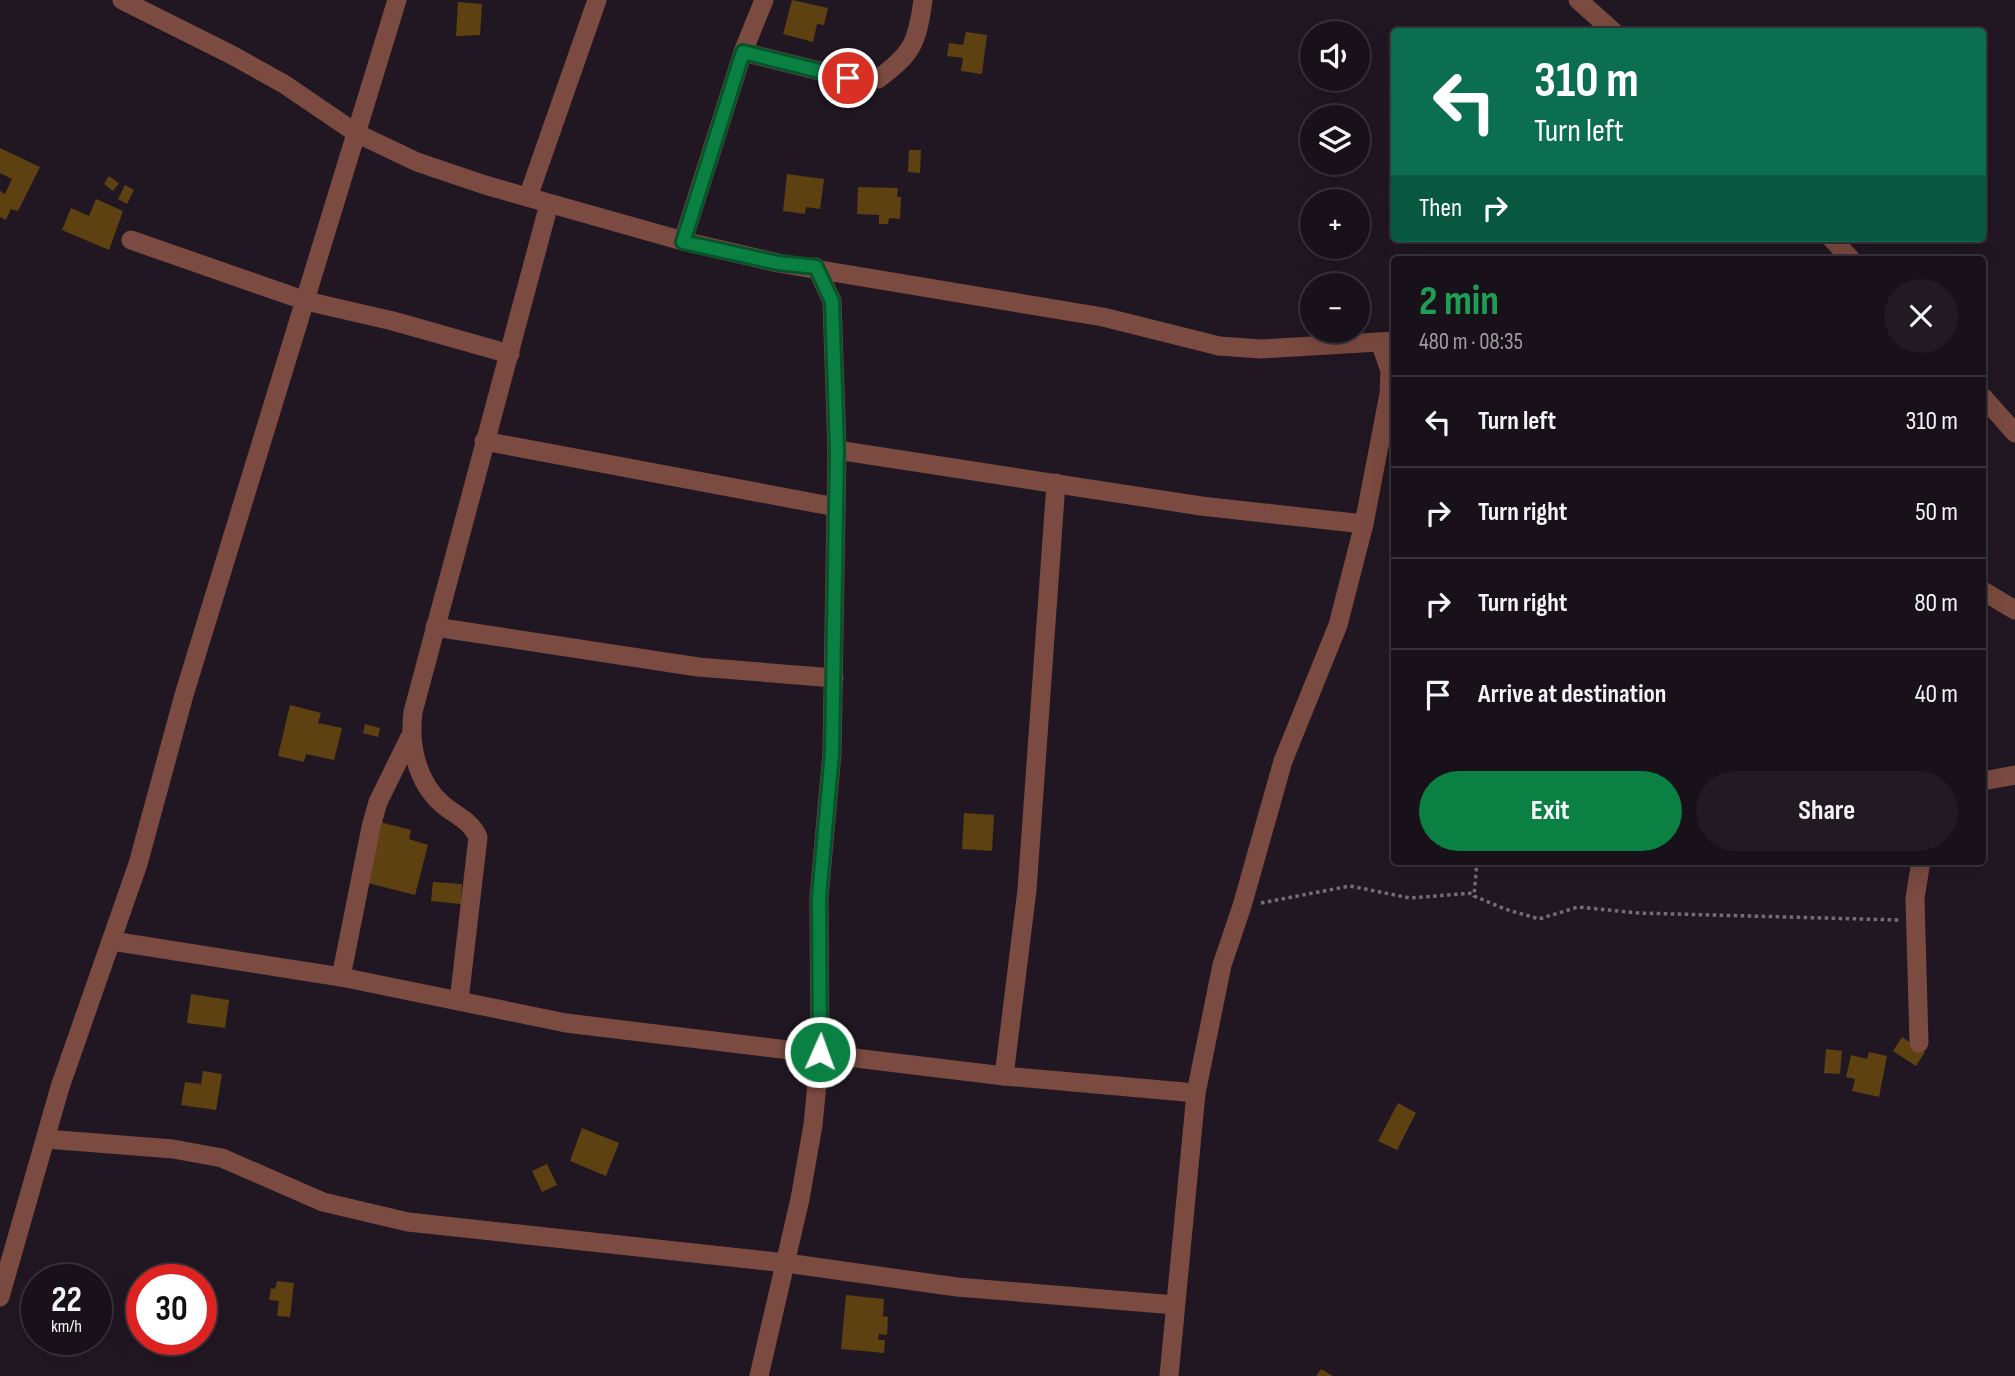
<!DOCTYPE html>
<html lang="en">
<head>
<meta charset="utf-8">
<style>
  body { margin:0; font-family:"Sofia Sans Condensed",sans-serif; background:#221a23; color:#f1f3f6; height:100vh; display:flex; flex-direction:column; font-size:26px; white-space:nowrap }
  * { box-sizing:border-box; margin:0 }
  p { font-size:23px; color:#9f9da2 }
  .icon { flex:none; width:38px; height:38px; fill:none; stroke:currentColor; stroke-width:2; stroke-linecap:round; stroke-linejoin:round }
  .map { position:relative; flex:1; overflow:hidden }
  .sheet { position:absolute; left:1391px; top:256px; width:595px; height:609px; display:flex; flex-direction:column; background:#19111a; border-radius:7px; box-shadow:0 7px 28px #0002,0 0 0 2px #373139 }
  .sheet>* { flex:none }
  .guide { position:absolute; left:1391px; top:28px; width:595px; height:214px; border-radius:7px; box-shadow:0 7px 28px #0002,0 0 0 2px #373139; background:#0b6e4f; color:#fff; overflow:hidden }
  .fabs { position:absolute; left:1300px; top:21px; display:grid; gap:14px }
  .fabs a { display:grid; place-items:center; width:70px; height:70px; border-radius:50%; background:#19111a; box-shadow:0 7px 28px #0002,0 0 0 2px #373139; font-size:35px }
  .speed { position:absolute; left:21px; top:1264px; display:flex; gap:14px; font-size:35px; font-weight:700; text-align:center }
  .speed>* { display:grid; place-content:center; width:91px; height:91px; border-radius:50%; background:#19111a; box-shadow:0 7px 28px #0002,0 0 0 2px #373139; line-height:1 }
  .speed small { font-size:18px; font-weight:400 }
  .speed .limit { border:10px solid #d22; background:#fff; color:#111 }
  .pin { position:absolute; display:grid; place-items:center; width:60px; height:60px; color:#fff; margin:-30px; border:4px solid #fff; border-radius:50%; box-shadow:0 2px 7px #0007 }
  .me { position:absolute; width:77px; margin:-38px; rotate:2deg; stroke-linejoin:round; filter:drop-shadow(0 0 5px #0008) }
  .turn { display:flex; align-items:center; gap:24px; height:147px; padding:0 28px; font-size:32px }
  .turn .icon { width:91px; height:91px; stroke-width:2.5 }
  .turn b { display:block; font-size:49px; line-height:60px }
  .then { display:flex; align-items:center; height:66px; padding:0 28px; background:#0003; gap:14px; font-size:26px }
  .round { display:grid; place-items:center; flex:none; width:74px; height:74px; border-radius:37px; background:#221a23 }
  .overview { display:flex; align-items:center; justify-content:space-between; height:119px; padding:0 28px }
  h1 { font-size:42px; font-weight:700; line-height:52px; color:#1e9e55 }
  .button { display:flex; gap:14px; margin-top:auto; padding:14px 28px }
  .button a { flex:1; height:80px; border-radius:42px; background:#0b8043; color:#fff; font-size:28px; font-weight:700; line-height:80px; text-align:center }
  .button a+a { background:#221a23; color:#f1f3f6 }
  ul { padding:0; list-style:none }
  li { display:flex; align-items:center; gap:21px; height:91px; padding:0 28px; border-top:2px solid #373139 }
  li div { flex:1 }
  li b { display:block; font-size:26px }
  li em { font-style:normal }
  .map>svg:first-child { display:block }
  .building { fill:#5e4110 }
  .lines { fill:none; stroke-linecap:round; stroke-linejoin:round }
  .path { stroke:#756c76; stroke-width:3.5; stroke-dasharray:3.5 3.5; stroke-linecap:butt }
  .minor { stroke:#7b4a40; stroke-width:19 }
  .route-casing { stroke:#07532c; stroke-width:18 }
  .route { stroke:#0b8043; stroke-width:12 }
</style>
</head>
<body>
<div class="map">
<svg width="2015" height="1376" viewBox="0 0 2015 1376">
  <rect width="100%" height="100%" fill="#211722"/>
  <!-- building -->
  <g class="building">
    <path d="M792,0L828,8L824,25L817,24L813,42L783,34Z"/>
    <path d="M458,2L482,4L480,35L456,36Z"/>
    <path d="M966,32L987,35L982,74L961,71L963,58L947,56L949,43L963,45Z"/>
    <path d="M0,148L40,167L18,211L11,209L6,220L0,217V191L5,194L12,179L0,173Z"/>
    <path d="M909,150H921L920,173L908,172Z"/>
    <path d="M787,174L824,179L820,209L806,207L805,214L783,211Z"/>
    <path d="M109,176L119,183L113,191L104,184Z"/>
    <path d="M125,185L134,190L127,204L118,199Z"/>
    <path d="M858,187L898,188L897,197H901L900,219L889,218L888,224H879V215L857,214Z"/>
    <path d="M96,199L123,211L109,250L62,230L71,208L89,216Z"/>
    <path d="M290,705L321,713L318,723L342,728L334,760L306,754L304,762L278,756Z"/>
    <path d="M365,724L380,728L378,737L363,733Z"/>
    <path d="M964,813L994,815L992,851L962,849Z"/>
    <path d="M380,822L411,830L409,839L428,845L415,895L364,882Z"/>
    <path d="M433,882L462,884L461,904L431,901Z"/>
    <path d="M191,994L229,1000L225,1028L187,1023Z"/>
    <path d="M1902,1037L1925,1052L1916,1066L1893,1051Z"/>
    <path d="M1826,1049L1842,1051L1840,1074L1824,1073Z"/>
    <path d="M1869,1052L1887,1056L1879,1097L1852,1091L1855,1079L1846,1077L1851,1055L1867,1059Z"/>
    <path d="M203,1071L222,1074L216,1110L181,1105L185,1082L201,1084Z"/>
    <path d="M1398,1103L1416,1113L1397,1150L1378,1141Z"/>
    <path d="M582,1128L619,1143L606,1176L570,1161Z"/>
    <path d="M547,1164L557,1185L542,1192L532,1171Z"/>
    <path d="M277,1281L294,1283L290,1317L277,1316L279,1301L269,1300L271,1288L275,1289Z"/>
    <path d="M846,1295L884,1299L883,1316L888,1317L887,1335L879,1334L878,1340H885L884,1353L841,1349Z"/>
    <path d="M1321,1369L1333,1376H1316Z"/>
  </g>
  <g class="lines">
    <!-- path -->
    <g class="path">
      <path d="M1477,861L1474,896L1505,909L1539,919L1578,907L1638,913L1899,920"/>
      <path d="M1261,903L1350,886L1410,898L1473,893"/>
    </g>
    <!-- minor -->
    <g class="minor">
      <path d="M122,0L230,54L284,84L356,133L417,162L485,185L683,241L778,263L1103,317L1219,346L1261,349L1395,341"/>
      <path d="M1578,0L1614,32"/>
      <path d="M743,52L848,78L878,79C913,53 917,43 923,0"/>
      <path d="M528,197L597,0"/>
      <path d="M1831,238L1851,259"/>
      <path d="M131,240L306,301L393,321L510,354"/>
      <path d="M683,241L743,52L764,0"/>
      <path d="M1983,397L2015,433"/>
      <path d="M484,441L836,507"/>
      <path d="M837,450L1201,506L1364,524"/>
      <path d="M1983,591L2015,610"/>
      <path d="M435,627L698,667L834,678"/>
      <path d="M1983,781L2015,775"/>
      <path d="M112,941L341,977L566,1023L1004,1076L1196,1093"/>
      <path d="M341,977L371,827L378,802L410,737"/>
      <path d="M459,1001L478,837C470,820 456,816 442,804C416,781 409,744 413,712L549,204"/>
      <path d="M1919,1043L1915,898L1921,861"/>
      <path d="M1004,1076L1027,890L1056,483"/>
      <path d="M46,1139L173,1149L222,1158L323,1202L408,1222L786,1263L957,1287L1175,1305"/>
      <path d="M0,1297L60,1087L138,864L184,695L397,0"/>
      <path d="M759,1376L800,1199L813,1125L820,1052L819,897L832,753L837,450L832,301L816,267"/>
      <path d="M1169,1376L1196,1093L1222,965L1242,906L1283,761L1338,625L1364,524L1389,394L1390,371L1380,342"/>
    </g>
  </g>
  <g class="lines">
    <defs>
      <path id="route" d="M820,1052L819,897L832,753L837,450L832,301L816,267L778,263L683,242L743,52L848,78"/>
    </defs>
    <!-- route casing -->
    <use href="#route" class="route-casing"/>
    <!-- route -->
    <use href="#route" class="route"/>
  </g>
</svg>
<div class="fabs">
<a><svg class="icon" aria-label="sound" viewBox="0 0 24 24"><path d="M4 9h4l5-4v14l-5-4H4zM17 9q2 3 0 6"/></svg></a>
<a><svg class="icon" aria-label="layers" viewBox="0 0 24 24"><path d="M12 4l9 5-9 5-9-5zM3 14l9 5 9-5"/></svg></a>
<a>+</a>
<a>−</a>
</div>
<div class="speed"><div>22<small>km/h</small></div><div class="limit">30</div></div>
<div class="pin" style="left:848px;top:78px;background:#d93025"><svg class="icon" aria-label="arrive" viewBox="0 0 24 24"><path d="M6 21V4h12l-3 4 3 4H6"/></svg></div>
<svg class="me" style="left:820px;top:1052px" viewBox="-20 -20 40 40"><circle r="17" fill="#0b8043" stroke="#fff" stroke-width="3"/><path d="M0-11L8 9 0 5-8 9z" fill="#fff"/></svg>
<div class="guide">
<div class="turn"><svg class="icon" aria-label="left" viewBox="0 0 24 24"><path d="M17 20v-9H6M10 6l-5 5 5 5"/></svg><div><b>310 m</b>Turn left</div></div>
<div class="then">Then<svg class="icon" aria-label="right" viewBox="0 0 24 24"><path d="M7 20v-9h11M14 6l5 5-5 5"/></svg></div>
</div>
<section class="sheet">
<div class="overview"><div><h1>2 min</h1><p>480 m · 08:35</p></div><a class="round"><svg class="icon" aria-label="close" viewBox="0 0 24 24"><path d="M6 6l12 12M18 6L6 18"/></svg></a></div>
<ul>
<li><svg class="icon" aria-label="left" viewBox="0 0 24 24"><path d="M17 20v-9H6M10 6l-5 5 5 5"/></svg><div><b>Turn left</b></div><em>310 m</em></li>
<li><svg class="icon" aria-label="right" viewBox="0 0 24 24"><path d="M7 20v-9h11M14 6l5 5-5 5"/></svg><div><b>Turn right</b></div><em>50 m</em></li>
<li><svg class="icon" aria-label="right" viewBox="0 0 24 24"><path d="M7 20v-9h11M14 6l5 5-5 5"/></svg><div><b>Turn right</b></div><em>80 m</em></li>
<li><svg class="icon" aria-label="arrive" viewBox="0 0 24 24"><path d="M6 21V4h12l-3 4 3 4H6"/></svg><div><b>Arrive at destination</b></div><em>40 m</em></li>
</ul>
<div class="button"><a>Exit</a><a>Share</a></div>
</section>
</div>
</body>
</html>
